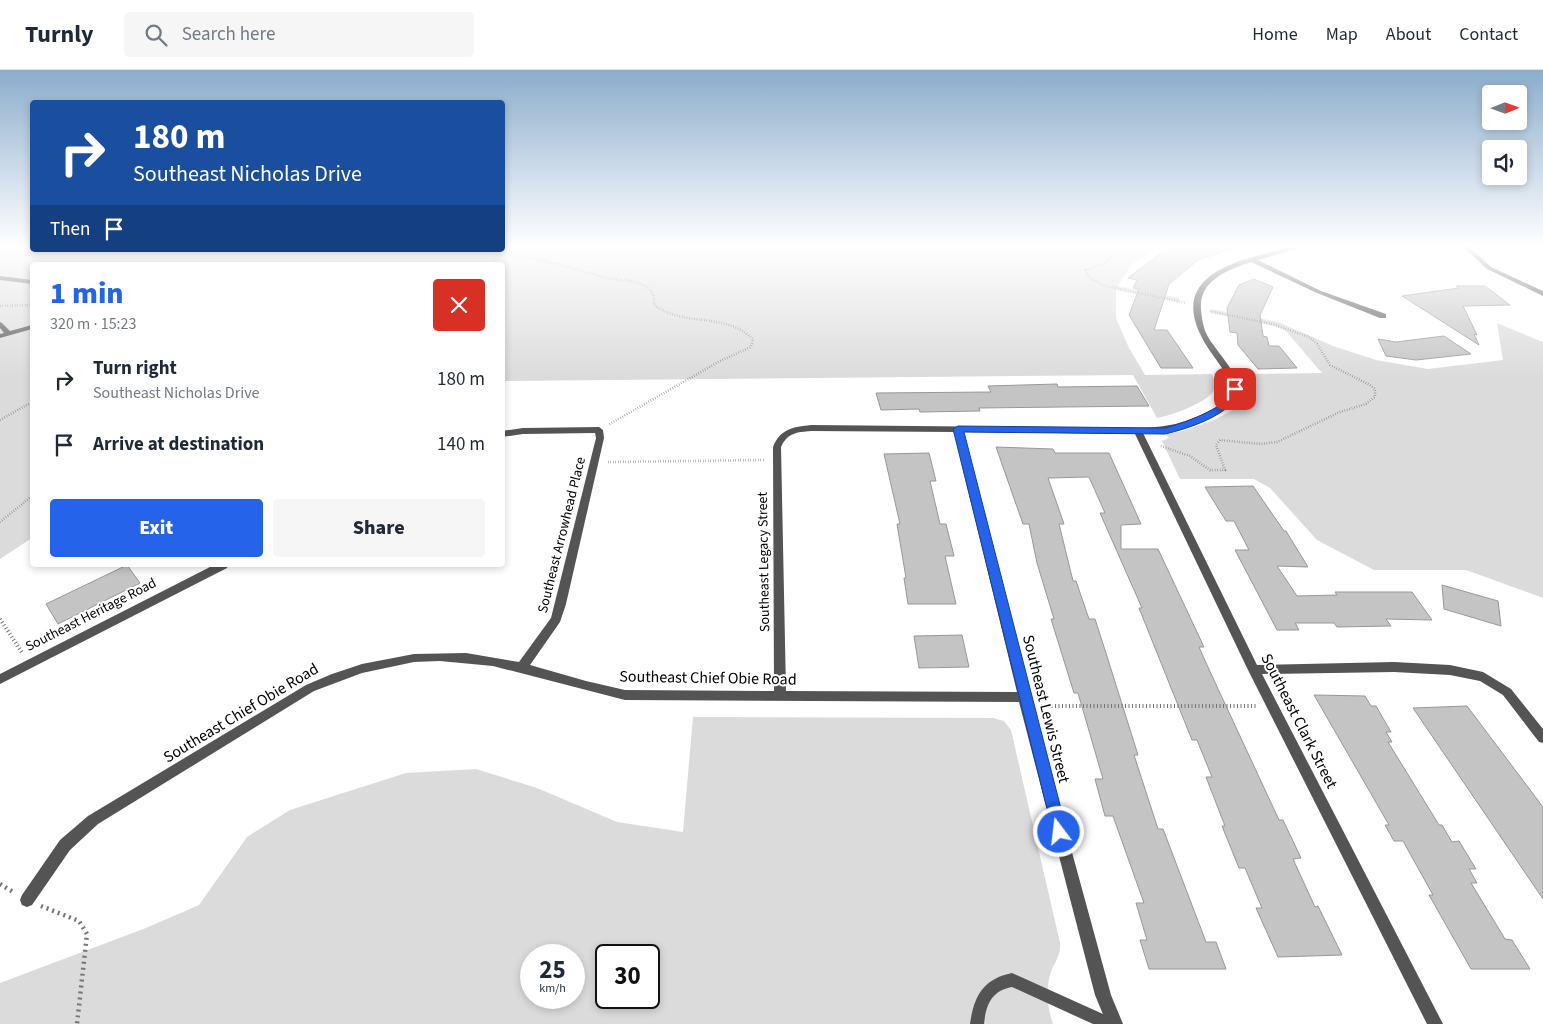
<!DOCTYPE html>
<html lang="en">
<head>
<meta charset="utf-8">
<style>
  body { margin:0; font-family:"Source Sans 3",sans-serif; background:#f6f6f7; color:#1f2937; height:100vh; display:flex; flex-direction:column; font-size:19px; white-space:nowrap }
  * { box-sizing:border-box; margin:0 }
  p { font-size:16px; color:#747a83 }
  .icon { flex:none; width:28px; height:28px; fill:none; stroke:currentColor; stroke-width:2; stroke-linecap:round; stroke-linejoin:round }
  .map { position:relative; flex:1; overflow:hidden }
  .sheet { position:absolute; left:30px; top:192px; width:475px; height:305px; display:flex; flex-direction:column; background:#fff; border-radius:5px; box-shadow:0 2px 8px #0003 }
  .sheet>* { flex:none }
  .top-card { position:absolute; left:30px; top:30px; width:475px; height:152px; border-radius:5px; box-shadow:0 2px 8px #0003; background:#1a4fa0; color:#fff; overflow:hidden }
  .needle { width:32px; rotate:89deg }
  .tools { position:absolute; left:1482px; top:15px; display:grid; gap:10px }
  .tools a { display:grid; place-items:center; width:45px; height:45px; border-radius:5px; background:#fff; box-shadow:0 2px 8px #0003; font-size:25px }
  .speed { position:absolute; left:520px; top:874px; display:flex; gap:10px; font-size:25px; font-weight:700; text-align:center }
  .speed>* { display:grid; place-content:center; width:65px; height:65px; border-radius:50%; background:#fff; box-shadow:0 2px 8px #0003; line-height:1 }
  .speed small { font-size:12px; font-weight:400 }
  .speed .limit { border:2px solid #111; border-radius:8px; background:#fff; color:#111 }
  .pin { position:absolute; display:grid; place-items:center; width:42px; height:42px; color:#fff; margin:-21px; border-radius:10px; box-shadow:0 2px 8px #0006 }
  .me { position:absolute; width:55px; margin:-28px; rotate:345deg; stroke-linejoin:round; filter:drop-shadow(0 0 4px #0008) }
  .turn { display:flex; align-items:center; gap:18px; height:105px; padding:0 20px; font-size:22px }
  .turn .icon { width:65px; height:65px; stroke-width:2.5 }
  .turn b { display:block; font-size:35px; line-height:42px }
  .then { display:flex; align-items:center; height:48px; padding:0 20px; background:#0003; gap:10px; font-size:19px }
  .round { display:grid; place-items:center; flex:none; width:52px; height:52px; border-radius:5px; background:#f6f6f7 }
  .head { display:flex; align-items:center; justify-content:space-between; height:85px; padding:0 20px }
  h1 { font-size:30px; font-weight:800; line-height:38px; color:#2563eb }
  .action { display:flex; gap:10px; margin-top:auto; padding:10px 20px }
  .action a { flex:1; height:58px; border-radius:5px; background:#2563eb; color:#fff; font-size:20px; font-weight:800; line-height:58px; text-align:center }
  .action a+a { background:#f6f6f7; color:#1f2937 }
  ul { padding:0; list-style:none }
  li { display:flex; align-items:center; gap:15px; height:65px; padding:0 20px }
  li div { flex:1 }
  li b { display:block; font-size:19px }
  li em { font-style:normal }
  header { display:flex; align-items:center; gap:30px; box-sizing:border-box; height:70px; padding:0 25px; background:#fff; border-bottom:1px solid #e0e1e3 }
  header strong { font-size:24px }
  nav { display:flex; gap:28px; margin-inline-start:auto; font-size:18px }
  .search { width:350px; height:45px; background:#f6f6f7; display:flex; align-items:center; gap:12px; box-sizing:border-box; padding:0 18px; border-radius:5px; color:#747a83; font-size:19px }
  .map>svg:first-child { display:block }
  .green { fill:#dbdbdb; fill-rule:evenodd }
  .building { fill:#c4c4c4; stroke:#989898 }
  .lines { fill:none; stroke-linecap:round; stroke-linejoin:round }
  .path-far2 { stroke:#767676; stroke-width:2.5; stroke-dasharray:0.5 2; stroke-linecap:butt }
  .path-far1 { stroke:#767676; stroke-width:4; stroke-dasharray:1 2.5; stroke-linecap:butt }
  .path { stroke:#767676; stroke-width:4.5; stroke-dasharray:2 4; stroke-linecap:butt }
  .lane { fill:#545454; fill-rule:evenodd }
  .street { fill:#545454; fill-rule:evenodd }
  .route { fill:#2563eb; stroke:#184099 }
  .labels { text-anchor:middle; dominant-baseline:central; stroke-width:4; stroke-linejoin:round; paint-order:stroke }
  .street-label { font-size:14px; fill:#000; stroke:#fff }
  .near-street-label { font-size:16px; fill:#000; stroke:#fff }
</style>
</head>
<body>
<header>
<strong>Turnly</strong>
<div class="search"><svg class="icon" aria-label="search" viewBox="0 0 24 24"><circle cx="10" cy="10" r="6"/><path d="M15 15l6 6"/></svg>Search here</div>
<nav><a>Home</a><a>Map</a><a>About</a><a>Contact</a></nav>
</header>
<div class="map">
<svg width="1543" height="954" viewBox="0 0 1543 954">
  <rect width="100%" height="100%" fill="#fff"/>
  <!-- green -->
  <g class="green">
    <path d="M0,176H32V180H502L503,176H1161L1131,195L1118,216L1179,228V232L1116,220V248L1129,278L1145,305L1212,304C1214,310 1216,314 1214,320C1209,332 1170,346 1157,348L1133,305L503,311L502,195H32V468L0,489Z"/>
    <path d="M1211,239L1278,252L1333,276L1376,290L1428,299L1503,290L1497,253L1543,272V528L1466,500H1374L1317,470L1270,418L1254,409H1180L1162,371L1169,368L1166,364C1185,362 1238,345 1246,326C1249,318 1246,311 1242,304L1322,303L1285,260L1275,256L1211,243Z"/>
    <path d="M693,647L993,648L1004,651L1011,660L1060,873C1061,884 1056,890 1052,899C1045,916 1047,937 1053,954H0V913L146,858L199,835L247,767L290,740L406,703L476,699L537,718L617,752L683,762ZM531,885H574V928H531ZM606,885H649V928H606Z"/>
  </g>
  <!-- building -->
  <g class="building">
    <path d="M1182,176H1234V178L1198,190L1169,214L1154,260H1167L1193,298H1161L1129,245L1139,219L1133,218L1137,210L1128,208L1162,182Z"/>
    <path d="M1254,209L1273,217L1260,245L1263,266L1267,267L1269,276H1279L1297,298L1258,299L1238,275L1237,263L1230,262L1227,238L1239,215Z"/>
    <path d="M1456,216H1485L1510,235L1463,236L1477,265L1474,264L1479,275L1402,226L1459,218Z"/>
    <path d="M1444,266L1471,284L1416,290L1386,286L1378,269L1396,272Z"/>
    <path d="M1057,314L1058,317L1137,316L1149,336L979,338L980,341L920,342L919,339L881,340L876,323L991,322L988,316Z"/>
    <path d="M996,377L1053,379L1055,383H1109L1141,454L1121,455V479H1158L1204,577H1199L1207,595L1279,750H1283L1301,788L1293,789L1315,837L1318,836L1342,885L1278,887L1256,838H1262L1245,798H1239L1222,756H1225L1206,707H1212L1197,670H1192L1139,538H1142L1100,443H1105L1089,407L1048,408L1064,454H1059L1073,511H1076L1089,549H1095L1105,580L1138,685H1134L1158,759H1163L1206,872H1216L1226,899H1149L1140,870H1147L1136,833H1144L1113,746H1105L1095,709H1103L1078,623H1074L1051,549H1054L1037,493L1029,454H1023Z"/>
    <path d="M929,383L936,411H930L940,454H946L954,486H945L956,534H908L904,508H906L897,454H900L884,384Z"/>
    <path d="M1253,416L1284,461H1286L1308,497L1277,496L1297,526L1337,525L1335,522H1412L1432,550L1386,549L1391,556L1337,557L1334,553H1295L1299,560H1277L1235,480H1249L1234,451H1226L1205,417Z"/>
    <path d="M127,495L140,513L58,554L46,534Z"/>
    <path d="M1442,515L1498,531L1501,556L1444,539Z"/>
    <path d="M962,565L969,597L919,598L914,566Z"/>
    <path d="M1314,625L1365,626L1371,636H1376L1391,662H1386L1392,672H1388L1439,755H1442L1452,772L1459,771L1476,799H1469L1477,813H1471L1505,869L1512,870L1530,899H1471L1429,825H1433L1403,771H1394L1385,755H1389Z"/>
    <path d="M1467,636L1543,737V829L1413,638Z"/>
  </g>
  <g class="lines">
    <!-- path-far2 -->
    <g class="path-far2">
      <path d="M1113,176L1109,191L1086,200L1089,208L1106,216L1186,233"/>
      <path d="M497,195L495,190L498,185C537,184 570,199 607,208C621,211 636,209 648,218C654,223 654,227 654,235C686,258 723,241 753,269L751,277L720,291L608,355"/>
      <path d="M0,236L32,235"/>
      <path d="M0,350L32,332"/>
      <path d="M1161,376L1190,386L1210,400H1225L1216,375L1220,370L1261,374L1277,372L1340,342L1366,334L1375,327V319L1370,315L1330,295L1317,274L1309,267L1272,254L1209,241"/>
      <path d="M608,392L764,390"/>
      <path d="M0,452L32,426"/>
    </g>
    <!-- path-far1 -->
    <g class="path-far1">
      <path d="M0,549L23,584"/>
      <path d="M1041,636H1257"/>
    </g>
    <!-- path -->
    <g class="path">
      <path d="M0,814L13,822"/>
      <path d="M41,836L79,851L87,864L77,954"/>
    </g>
    <!-- lane -->
    <g class="lane">
      <path d="M0,206L32,210V214L0,210Z"/>
      <path d="M0,252L2,253L10,261L32,255V259L0,268V264L4,263L0,258Z"/>
      <path d="M1012,903L1114,949L1116,954H1093L1012,917C991,921 986,935 984,954H970C974,926 983,909 1012,903Z"/>
    </g>
    <!-- street -->
    <g class="street">
      <path d="M1297,176H1306L1258,190L1321,221L1386,244V248H1380L1317,223L1251,192C1228,200 1199,210 1201,239C1202,249 1203,257 1207,265C1215,281 1246,309 1237,328C1233,336 1223,340 1216,344C1192,357 1170,362 1143,363L1257,595L1394,592L1450,595L1483,602L1511,619L1543,659V673L1539,672L1503,625L1480,611L1450,605L1394,602L1262,604L1443,954H1427L1248,600L1135,364L963,362L1032,636L1111,925L1123,954H1107L1095,925L1019,632L625,630L493,596L440,591L414,592L362,603L314,621L98,754L70,780L32,835L27,837L22,835L20,830L22,825L60,770L88,746L306,615L332,604L362,594L414,584L466,583L519,592L551,548L596,368L595,363L523,364L502,367V361L523,358L599,357L603,360L604,368L566,534L560,552L530,595L586,611L625,620L774,621L773,377C780,359 793,357 811,355L1138,358C1167,357 1185,354 1211,340C1218,336 1225,333 1230,326C1231,305 1219,295 1208,278C1159,202 1243,189 1297,176ZM811,361L954,362L1017,622L786,621L781,377C787,363 797,362 811,361Z"/>
      <path d="M1462,176H1468L1491,197L1543,221V226L1487,199Z"/>
      <path d="M214,495H228L227,498L0,614V604Z"/>
    </g>
  </g>
  <!-- sky -->
  <linearGradient id="sky" x2="0" y2="1"><stop stop-color="#8cadcc"/><stop offset="0.57" stop-color="#fff"/><stop offset="1" stop-color="#fff" stop-opacity="0"/></linearGradient>
  <rect width="1543" height="309" fill="url(#sky)"/>
  <!-- route -->
  <path class="route" d="M1235,316L1240,319C1235,344 1187,359 1165,364L964,362L1067,762L1065,767L1059,769L1054,767L953,359L958,356L1165,358C1181,354 1217,341 1228,328C1230,325 1231,320 1232,317Z"/>
  <g class="labels">
    <!-- street labels -->
    <g class="street-label">
      <text transform="translate(562 465) rotate(-76)">Southeast Arrowhead Place</text>
      <text transform="translate(764 492) rotate(-91)">Southeast Legacy Street</text>
      <text transform="translate(91 545) rotate(-27)">Southeast Heritage Road</text>
    </g>
    <!-- near-street labels -->
    <g class="near-street-label">
      <text transform="translate(708 608) rotate(1)">Southeast Chief Obie Road</text>
      <text transform="translate(1046 639) rotate(76)">Southeast Lewis Street</text>
      <text transform="translate(241 643) rotate(-31)">Southeast Chief Obie Road</text>
      <text transform="translate(1299 651) rotate(63)">Southeast Clark Street</text>
    </g>
  </g>
</svg>
<div class="tools">
<a><svg class="needle" viewBox="-14 -14 28 28"><path d="M0-13l5 13h-10z" fill="#e53935"/><path d="M0 13l5-13h-10z" fill="#747a83"/></svg></a>
<a><svg class="icon" aria-label="sound" viewBox="0 0 24 24"><path d="M4 9h4l5-4v14l-5-4H4zM17 9q2 3 0 6"/></svg></a>
</div>
<div class="speed"><div>25<small>km/h</small></div><div class="limit">30</div></div>
<div class="pin" style="left:1235px;top:319px;background:#d93025"><svg class="icon" aria-label="arrive" viewBox="0 0 24 24"><path d="M6 21V4h12l-3 4 3 4H6"/></svg></div>
<svg class="me" style="left:1059px;top:762px" viewBox="-20 -20 40 40"><circle r="17" fill="#2563eb" stroke="#fff" stroke-width="3"/><path d="M0-11L8 9 0 5-8 9z" fill="#fff"/></svg>
<div class="top-card">
<div class="turn"><svg class="icon" aria-label="right" viewBox="0 0 24 24"><path d="M7 20v-9h11M14 6l5 5-5 5"/></svg><div><b>180 m</b>Southeast Nicholas Drive</div></div>
<div class="then">Then<svg class="icon" aria-label="arrive" viewBox="0 0 24 24"><path d="M6 21V4h12l-3 4 3 4H6"/></svg></div>
</div>
<section class="sheet">
<div class="head"><div><h1>1 min</h1><p>320 m · 15:23</p></div><a class="round" style="background:#d93025;color:#fff"><svg class="icon" aria-label="close" viewBox="0 0 24 24"><path d="M6 6l12 12M18 6L6 18"/></svg></a></div>
<ul>
<li><svg class="icon" aria-label="right" viewBox="0 0 24 24"><path d="M7 20v-9h11M14 6l5 5-5 5"/></svg><div><b>Turn right</b><p>Southeast Nicholas Drive</p></div><em>180 m</em></li>
<li><svg class="icon" aria-label="arrive" viewBox="0 0 24 24"><path d="M6 21V4h12l-3 4 3 4H6"/></svg><div><b>Arrive at destination</b></div><em>140 m</em></li>
</ul>
<div class="action"><a>Exit</a><a>Share</a></div>
</section>
</div>
</body>
</html>
